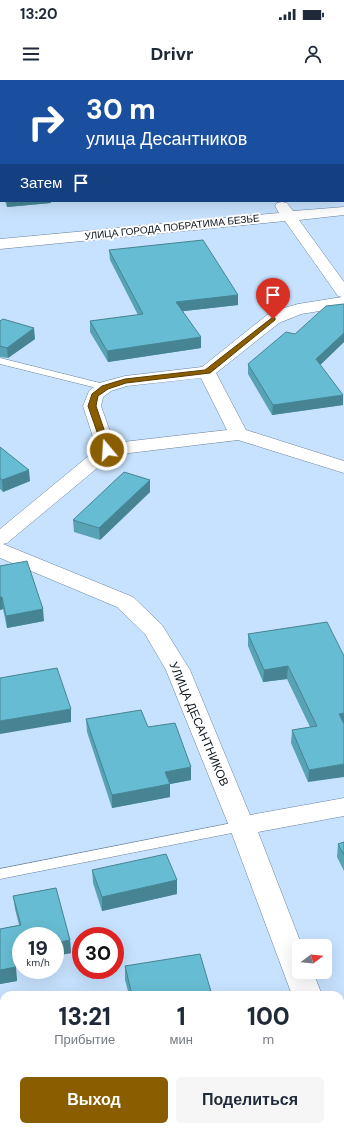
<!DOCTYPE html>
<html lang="ru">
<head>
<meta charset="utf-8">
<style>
  body { margin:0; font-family:"DM Sans",sans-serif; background:#f6f6f7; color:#1f2937; height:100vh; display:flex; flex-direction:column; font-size:15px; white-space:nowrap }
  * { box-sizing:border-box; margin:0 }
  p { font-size:13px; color:#747a83 }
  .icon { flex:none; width:22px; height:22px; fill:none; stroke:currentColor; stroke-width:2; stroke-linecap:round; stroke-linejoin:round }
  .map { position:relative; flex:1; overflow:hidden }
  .sheet { position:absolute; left:0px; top:911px; width:344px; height:140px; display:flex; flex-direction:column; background:#fff; border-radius:12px 12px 0 0; box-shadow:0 4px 16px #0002 }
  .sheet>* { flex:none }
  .guide { position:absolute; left:0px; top:0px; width:344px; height:122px; box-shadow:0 4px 16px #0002; background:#1a4fa0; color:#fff; overflow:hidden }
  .needle { width:26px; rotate:74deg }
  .fabs { position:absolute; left:292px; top:859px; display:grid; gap:8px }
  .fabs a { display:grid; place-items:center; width:40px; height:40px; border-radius:6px; background:#fff; box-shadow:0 4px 16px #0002; font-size:20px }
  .speed { position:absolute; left:12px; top:847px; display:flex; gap:8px; font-size:20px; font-weight:700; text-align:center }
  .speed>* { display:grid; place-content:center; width:52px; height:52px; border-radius:50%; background:#fff; box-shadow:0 4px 16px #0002; line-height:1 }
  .speed small { font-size:10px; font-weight:400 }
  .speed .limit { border:6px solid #d22; background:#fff; color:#111 }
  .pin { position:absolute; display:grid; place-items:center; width:34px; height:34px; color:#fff; margin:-41px -17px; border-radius:50% 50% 50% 0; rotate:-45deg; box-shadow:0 0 4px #0007 }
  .pin .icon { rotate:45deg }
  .me { position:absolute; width:44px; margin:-22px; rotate:342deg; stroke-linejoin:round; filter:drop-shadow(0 0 3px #0008) }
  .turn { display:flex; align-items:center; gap:14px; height:84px; padding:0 20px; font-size:18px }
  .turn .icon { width:52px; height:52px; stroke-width:2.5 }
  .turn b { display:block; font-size:28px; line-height:34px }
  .then { display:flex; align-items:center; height:38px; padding:0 20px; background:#0003; gap:8px; font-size:15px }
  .eta { display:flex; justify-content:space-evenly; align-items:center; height:68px; text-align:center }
  .eta b { font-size:24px; font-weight:800; line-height:28px }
  .action { display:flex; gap:8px; margin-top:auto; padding:8px 20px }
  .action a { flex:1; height:46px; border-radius:6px; background:#8a5e00; color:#fff; font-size:16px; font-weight:800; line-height:46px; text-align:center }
  .action a+a { background:#f6f6f7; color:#1f2937 }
  .status { display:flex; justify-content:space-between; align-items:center; height:28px; padding:0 20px; background:#fff; direction:ltr }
  .status svg { height:11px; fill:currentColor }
  header { display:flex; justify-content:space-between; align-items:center; height:52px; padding:0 20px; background:#fff; font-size:18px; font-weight:800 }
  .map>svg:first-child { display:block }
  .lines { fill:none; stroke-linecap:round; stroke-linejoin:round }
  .service-casing { stroke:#6a829c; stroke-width:1 }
  .minor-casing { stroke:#6a829c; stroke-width:1 }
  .service { fill:#fff; fill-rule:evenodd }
  .minor { fill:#fff; fill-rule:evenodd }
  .wall { fill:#58a2b5 }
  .shaded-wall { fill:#478493 }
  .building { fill:#66bcd2; stroke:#478493 }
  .route { fill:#8a5e00; stroke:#5a3d00 }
  .labels { text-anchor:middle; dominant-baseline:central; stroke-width:4; stroke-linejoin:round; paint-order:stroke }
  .far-street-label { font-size:10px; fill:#0c151f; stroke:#fff }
  .street-label { font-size:12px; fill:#0c151f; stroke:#fff }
</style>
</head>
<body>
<div class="status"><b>13:20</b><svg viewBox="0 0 49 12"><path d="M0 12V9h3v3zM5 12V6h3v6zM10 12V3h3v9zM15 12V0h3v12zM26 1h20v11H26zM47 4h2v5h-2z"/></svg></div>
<header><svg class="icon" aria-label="menu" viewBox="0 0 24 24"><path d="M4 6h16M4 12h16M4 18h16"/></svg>Drivr<svg class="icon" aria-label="person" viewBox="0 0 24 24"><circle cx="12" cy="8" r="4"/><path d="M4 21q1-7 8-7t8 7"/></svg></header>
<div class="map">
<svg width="344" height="1051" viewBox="0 0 344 1051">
  <rect width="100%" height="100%" fill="#c7e2fe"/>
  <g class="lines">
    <defs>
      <g id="service">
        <path d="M0,278L108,305L110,307L105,310L0,284Z"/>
        <path d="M242,741L247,742L249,746L247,750L0,799V789Z"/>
      </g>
      <g id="minor">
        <rect x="183" y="0" width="12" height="1"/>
        <path d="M282,122L287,123L293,131L344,127V135L299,140L344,202V227L301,234L279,243L216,293L246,350L344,381V393L238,360L113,375L7,463L3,464L133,517L162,545L190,590L250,735L344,718V736L258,752L302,866H299V892H313L322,915H292L229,746L166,590L145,554L117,527L0,478V449L97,369L83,326L89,311L99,303L125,296L202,287L267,235L284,228L298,224L342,217L338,216L285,141L0,169V159L279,133L275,126L277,123ZM201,298L227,350L114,363L101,326L103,317L111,311L127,306Z"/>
        <path d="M340,989L344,990V1025L340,1024Z"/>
      </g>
    </defs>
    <!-- service casing -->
    <use href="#service" class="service-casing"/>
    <!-- minor casing -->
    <use href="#minor" class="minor-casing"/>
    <!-- service -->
    <use href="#service" class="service"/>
    <!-- minor -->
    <use href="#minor" class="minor"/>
  </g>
  <!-- wall -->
  <g class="wall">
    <path d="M133,0H170L171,1H133Z"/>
    <path d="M220,0H344L343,1H221Z"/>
    <path d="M0,18L1,20V111L0,108Z"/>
    <path d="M5,121H51V123L7,127Z"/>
    <path d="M109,170L238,215V225L183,231L201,268L108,282L90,252V241L138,235L110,180Z"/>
    <path d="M344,224V262L320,285L343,325L272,335L248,294V284Z"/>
    <path d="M0,241L35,259L8,278L0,277Z"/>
    <path d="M0,367L30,401L3,412L0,409Z"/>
    <path d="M150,400V412L100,460L74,452L73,440Z"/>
    <path d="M0,486L44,541L7,548L3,529L0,530Z"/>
    <path d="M248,554L344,576L308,702L291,663L292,650L310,647L287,599L263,602L248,566Z"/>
    <path d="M86,639L148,647L191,700L170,704V717L112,728L87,652Z"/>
    <path d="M344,762V791L337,777L338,764Z"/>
    <path d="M92,790L177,800V814L102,831L93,803Z"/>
    <path d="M56,808L70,860L71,873L55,876V856H21V884L15,885L17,901L0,904V849L19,845L15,829L13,816Z"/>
    <path d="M125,886L212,915H129L125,900Z"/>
    <path d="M65,1047H120L121,1051H66Z"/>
  </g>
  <!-- shaded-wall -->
  <g class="shaded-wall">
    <rect x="343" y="20" width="1" height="8"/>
    <rect x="343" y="94" width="1" height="9"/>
    <path d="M7,121H51V123L7,127Z"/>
    <path d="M238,215V225L176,232V222Z"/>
    <path d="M34,248L35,259L8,278L7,268Z"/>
    <path d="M344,253V262L316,289V279Z"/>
    <path d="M201,257V268L108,282L107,271Z"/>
    <path d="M343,315V325L272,335L273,325Z"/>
    <path d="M29,390L30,401L3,412L2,400Z"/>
    <path d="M150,400V412L100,460L99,448Z"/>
    <path d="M0,517H2L3,529L0,530Z"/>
    <path d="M43,529L44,541L7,548L6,536Z"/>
    <path d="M288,586L287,599L263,602L264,590Z"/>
    <path d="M71,629V642L0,654V641Z"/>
    <path d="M344,633V646L339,634Z"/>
    <path d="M344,684V697L308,702L309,690Z"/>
    <path d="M191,687V700L165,705V692Z"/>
    <path d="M170,704V717L112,728V715Z"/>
    <path d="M177,800V814L102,831V817Z"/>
    <path d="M70,860L71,873L55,876V863Z"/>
    <path d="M21,870V884L14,885L12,872Z"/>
    <path d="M16,887L17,901L0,904V890Z"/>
    <path d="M28,1047H31L32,1051H15V1050Z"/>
  </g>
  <!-- building -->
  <g class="building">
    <path d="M140,0H170L171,1H140Z"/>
    <path d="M228,0H344V20H343V1H229Z"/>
    <path d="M0,18L1,20V103L0,101Z"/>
    <path d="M203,160L238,215L176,222L201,257L107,271L90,241L143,234L109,170Z"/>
    <path d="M344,224V253L316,279L343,315L273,325L248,284L286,252L295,254L326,226Z"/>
    <path d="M3,239L34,248L7,268L0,266V241Z"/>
    <path d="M0,367L29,390L2,400L0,398Z"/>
    <path d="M124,392L150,400L99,448L73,440Z"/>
    <path d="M27,481L43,529L6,536L2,517H0V486Z"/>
    <path d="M327,542L344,576V633L339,634L344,644V684L309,690L292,650L317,646L288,586L264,590L248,554Z"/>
    <path d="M57,588L71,629L0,641V598Z"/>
    <path d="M141,630L148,647L175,643L191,687L165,692L170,704L112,715L86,639Z"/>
    <path d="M344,762V775L338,764Z"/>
    <path d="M166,774L177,800L102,817L92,790Z"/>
    <path d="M56,808L70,860L55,863V856H21V870L12,872L16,887L0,890V849L21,845L13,816Z"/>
    <path d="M200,874L212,915H132L125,886Z"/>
    <path d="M4,992V1047H28L15,1050V1051H0V993Z"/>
    <path d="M67,1047H120L121,1051H68Z"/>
  </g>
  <!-- route -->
  <path class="route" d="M273,237L275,238V240L210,293L126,303L108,309L98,316L96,326L111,370L107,373L104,372L88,326L92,314L102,306L125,299L205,290Z"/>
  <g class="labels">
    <!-- far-street labels -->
    <g class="far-street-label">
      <text transform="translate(172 147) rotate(-6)">УЛИЦА ГОРОДА ПОБРАТИМА БЕЗЬЕ</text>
    </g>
    <!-- street labels -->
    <g class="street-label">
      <text transform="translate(199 644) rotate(67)">УЛИЦА ДЕСАНТНИКОВ</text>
    </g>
  </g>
</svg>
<div class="fabs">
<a><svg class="needle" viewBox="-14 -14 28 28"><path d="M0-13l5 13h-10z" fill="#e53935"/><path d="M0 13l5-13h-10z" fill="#747a83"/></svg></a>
</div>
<div class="speed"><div>19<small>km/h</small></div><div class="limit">30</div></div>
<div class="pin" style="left:273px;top:239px;background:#d93025"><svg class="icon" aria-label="arrive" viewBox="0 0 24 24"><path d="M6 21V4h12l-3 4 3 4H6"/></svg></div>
<svg class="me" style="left:107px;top:370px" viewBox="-20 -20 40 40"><circle r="17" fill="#8a5e00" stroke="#fff" stroke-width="3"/><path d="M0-11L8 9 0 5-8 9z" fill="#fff"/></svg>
<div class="guide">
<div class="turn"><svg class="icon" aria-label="right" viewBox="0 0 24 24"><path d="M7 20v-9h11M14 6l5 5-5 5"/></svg><div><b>30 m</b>улица Десантников</div></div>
<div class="then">Затем<svg class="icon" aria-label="arrive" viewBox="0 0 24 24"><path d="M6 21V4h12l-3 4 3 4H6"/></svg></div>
</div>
<section class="sheet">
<div class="eta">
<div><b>13:21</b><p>Прибытие</p></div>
<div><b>1</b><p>мин</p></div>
<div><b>100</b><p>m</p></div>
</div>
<div class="action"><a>Выход</a><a>Поделиться</a></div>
</section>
</div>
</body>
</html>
